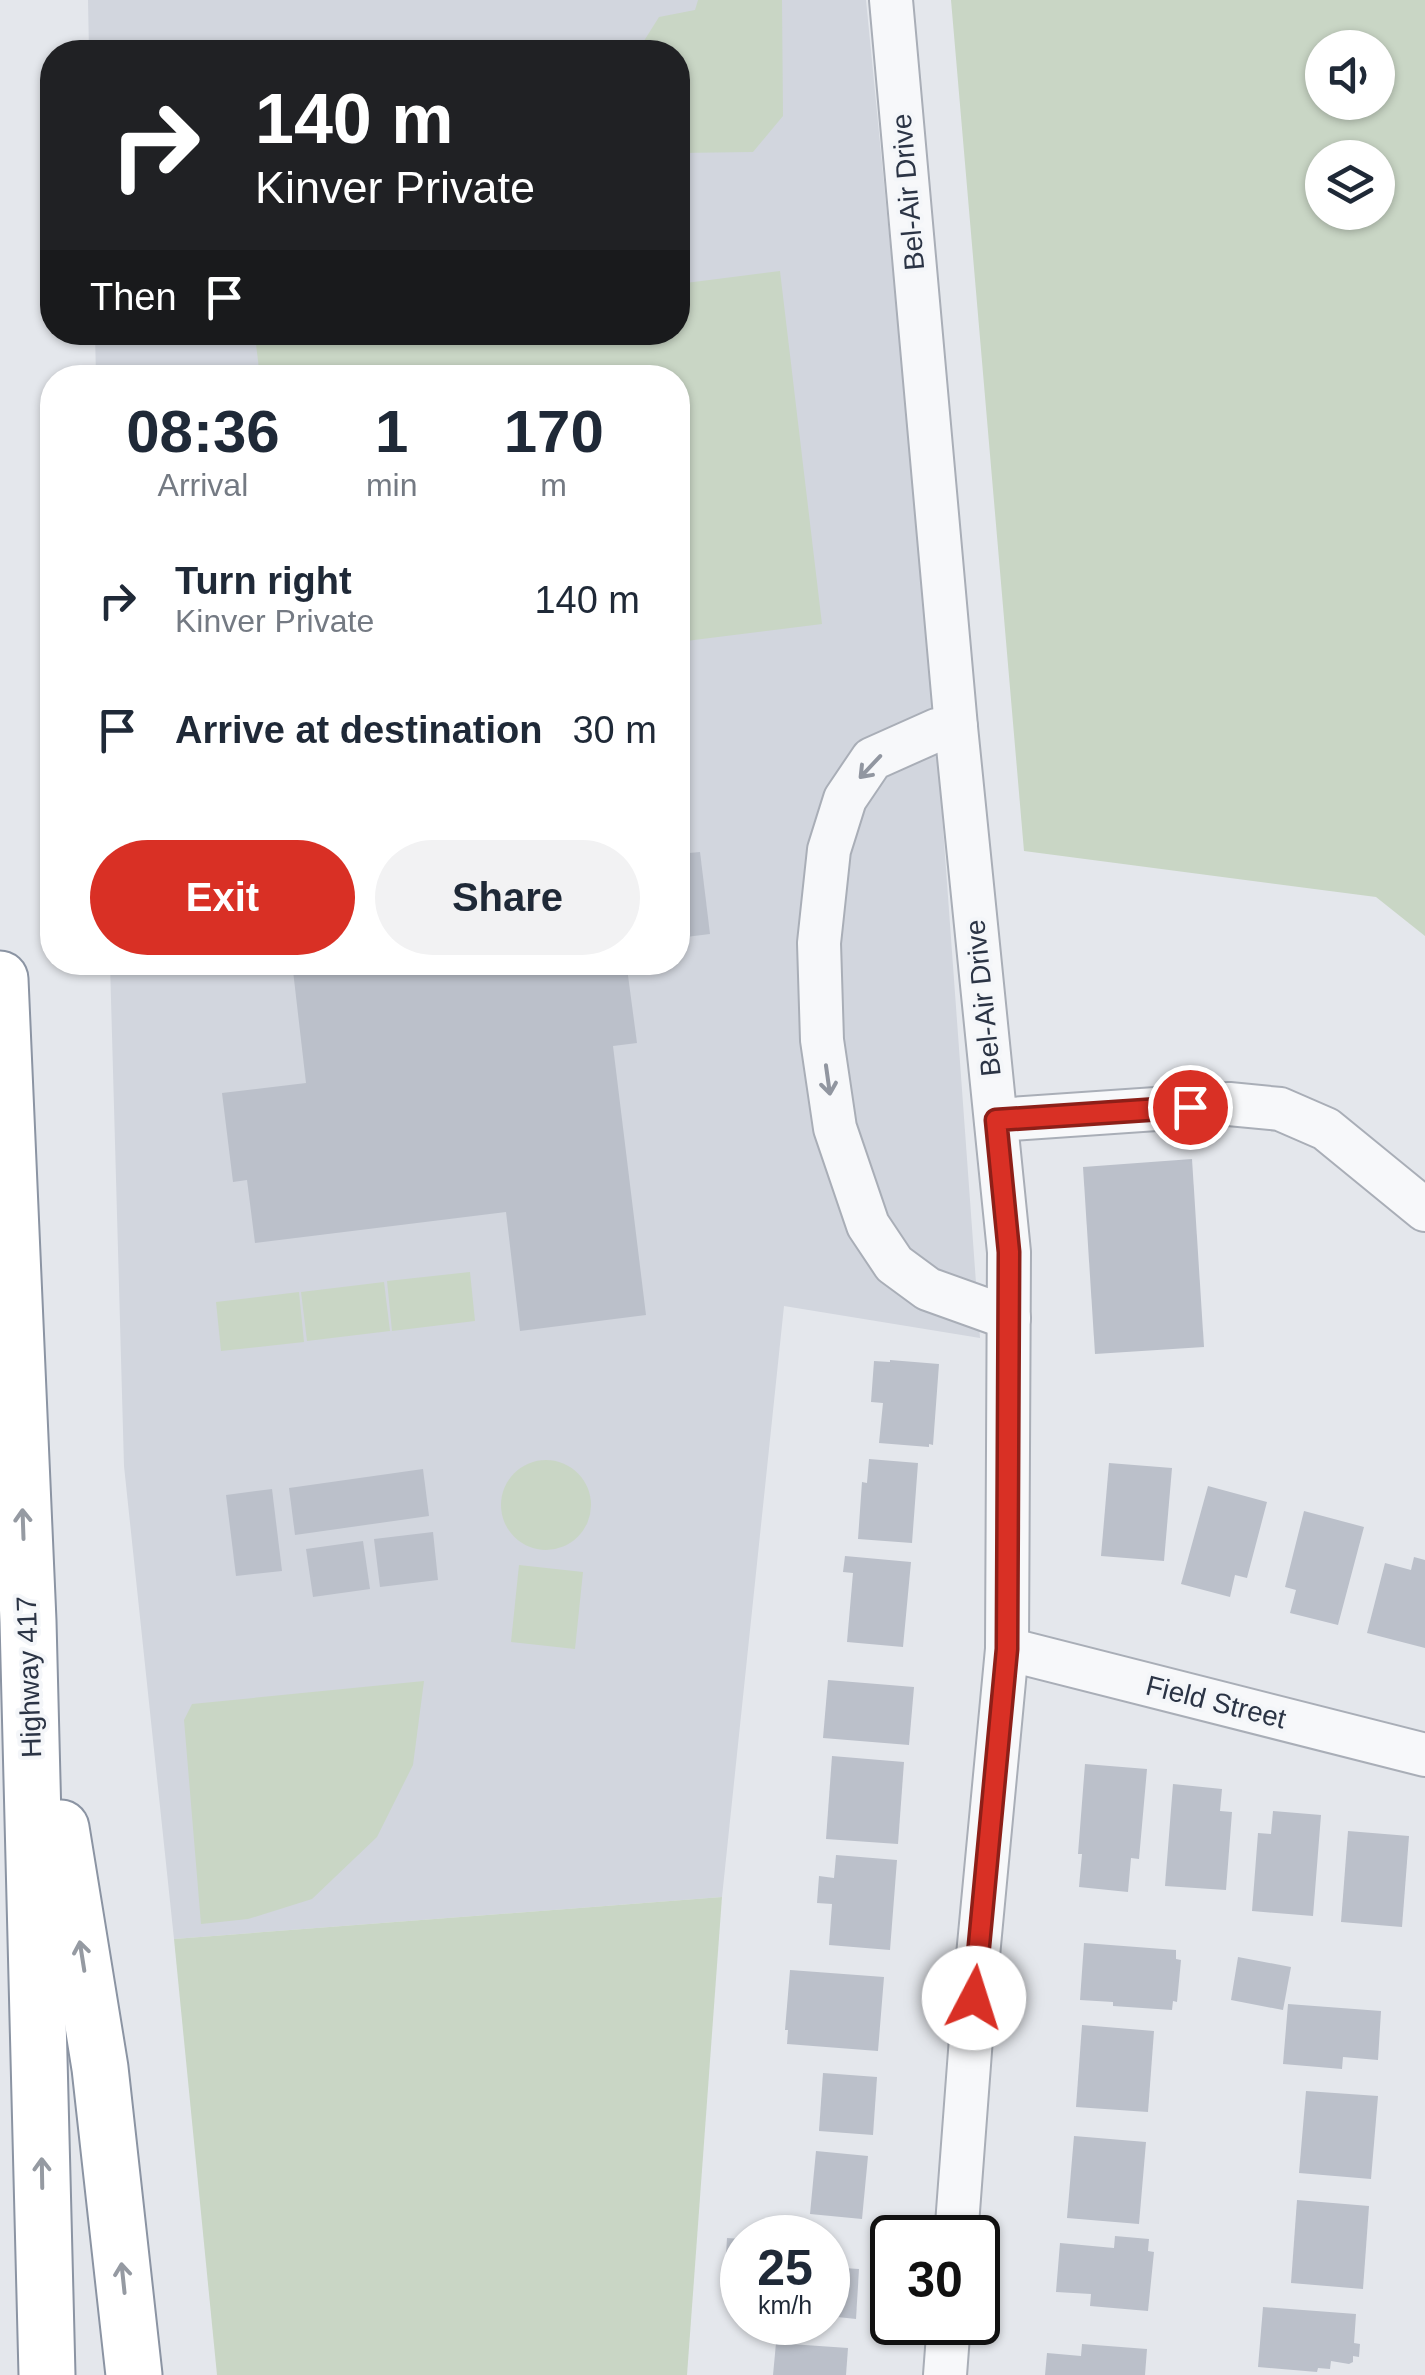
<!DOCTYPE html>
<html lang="en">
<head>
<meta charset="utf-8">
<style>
  body { margin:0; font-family:Arial,sans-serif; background:#f2f2f3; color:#1f2937; height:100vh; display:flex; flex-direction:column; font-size:38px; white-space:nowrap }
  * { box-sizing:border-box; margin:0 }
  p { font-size:32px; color:#747a83 }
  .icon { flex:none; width:55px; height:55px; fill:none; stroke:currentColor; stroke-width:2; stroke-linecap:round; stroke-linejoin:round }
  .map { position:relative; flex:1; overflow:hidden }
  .sheet { position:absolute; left:40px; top:365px; width:650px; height:610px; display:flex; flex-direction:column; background:#fff; border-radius:40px; box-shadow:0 2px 8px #0004 }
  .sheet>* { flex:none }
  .top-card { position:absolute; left:40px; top:40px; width:650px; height:305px; border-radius:40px; box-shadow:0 2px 8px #0004; background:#202124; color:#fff; overflow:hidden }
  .tools { position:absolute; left:1305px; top:30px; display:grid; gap:20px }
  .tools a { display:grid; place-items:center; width:90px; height:90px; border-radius:50%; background:#fff; box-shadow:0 2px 8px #0004; font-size:50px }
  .speed { position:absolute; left:720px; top:2215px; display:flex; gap:20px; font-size:50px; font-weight:700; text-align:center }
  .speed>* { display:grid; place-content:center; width:130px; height:130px; border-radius:50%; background:#fff; box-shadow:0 2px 8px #0004; line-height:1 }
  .speed small { font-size:25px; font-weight:400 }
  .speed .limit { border:5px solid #111; border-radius:15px; background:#fff; color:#111 }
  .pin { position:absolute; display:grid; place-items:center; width:85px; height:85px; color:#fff; margin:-42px; border:5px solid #fff; border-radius:50%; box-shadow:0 2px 10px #0007 }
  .me { position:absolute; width:110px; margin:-55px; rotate:5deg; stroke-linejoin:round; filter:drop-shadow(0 0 8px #0008) }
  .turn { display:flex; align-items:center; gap:35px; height:210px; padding:0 50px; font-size:45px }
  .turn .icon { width:130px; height:130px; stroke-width:2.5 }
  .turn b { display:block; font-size:70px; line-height:85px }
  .then { display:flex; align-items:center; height:95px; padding:0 50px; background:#0003; gap:20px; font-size:38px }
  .eta { display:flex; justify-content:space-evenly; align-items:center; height:170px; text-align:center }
  .eta b { font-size:60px; font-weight:600; line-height:70px }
  .cta { display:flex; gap:20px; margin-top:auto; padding:20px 50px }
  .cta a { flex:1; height:115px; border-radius:60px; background:#d93025; color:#fff; font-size:40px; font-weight:600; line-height:115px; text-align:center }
  .cta a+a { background:#f2f2f3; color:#1f2937 }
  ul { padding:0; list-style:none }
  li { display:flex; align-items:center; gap:30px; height:130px; padding:0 50px }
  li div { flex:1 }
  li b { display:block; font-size:38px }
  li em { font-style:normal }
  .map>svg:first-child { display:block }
  .built { fill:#d2d6de }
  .green { fill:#c9d6c5; fill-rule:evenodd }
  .building { fill:#bbc0ca }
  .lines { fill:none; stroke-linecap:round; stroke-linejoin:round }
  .minor-casing { stroke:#a9aeb7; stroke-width:46 }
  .highway-casing { stroke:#8b94a3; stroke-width:59 }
  .minor { stroke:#f7f8fa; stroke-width:42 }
  .highway { stroke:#fff; stroke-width:55 }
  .oneway { stroke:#9196a0 }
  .oneway2 { stroke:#959aa2 }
  .route-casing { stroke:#8d1f18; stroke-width:25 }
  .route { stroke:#d93025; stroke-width:18 }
  .labels { text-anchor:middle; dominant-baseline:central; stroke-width:8; stroke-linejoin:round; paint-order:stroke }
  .street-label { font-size:28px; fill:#2b3445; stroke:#f4f6f9 }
</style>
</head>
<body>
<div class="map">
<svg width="1425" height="2375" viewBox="0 0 1425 2375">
  <rect width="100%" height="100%" fill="#e4e7ec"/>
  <!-- built -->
  <path class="built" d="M88,0H866L931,662L980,1338L784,1306L722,1897L174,1939L124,1466L110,963L678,962V378L96,377L95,333L678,332V52H89Z"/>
  <!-- green -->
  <g class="green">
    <path d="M698,0H782L783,116L753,152L678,153V52H637L659,17L695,10Z"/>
    <path d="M951,0H1425V936L1376,897L1024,851ZM1322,48H1378V102H1322ZM1322,158H1378V212H1322Z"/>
    <path d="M780,271L822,624L678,642V378L260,377L255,336L285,332H678V284Z"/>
    <path d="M470,1272L475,1321L392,1331L387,1281Z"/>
    <path d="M384,1282L390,1331L307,1341L301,1292Z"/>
    <path d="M299,1292L304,1342L221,1351L216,1302Z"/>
    <circle cx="546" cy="1505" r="45"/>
    <path d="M519,1565L583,1572L575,1649L511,1642Z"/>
    <path d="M424,1681L413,1765L377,1837L312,1899L248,1919L201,1924L184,1720L192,1704Z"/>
    <path d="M722,1897L687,2375H217L174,1939Z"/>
  </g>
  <!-- building -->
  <g class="building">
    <path d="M700,852L710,934L678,938V854Z"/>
    <path d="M292,962H401L402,970L454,962H660V966L627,968L637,1043L613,1046L646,1315L520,1331L506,1212L255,1243L247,1180L233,1182L222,1093L306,1083Z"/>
    <path d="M1192,1159L1204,1347L1095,1354L1083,1167Z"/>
    <path d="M890,1360L939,1364L933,1445L929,1444V1447L879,1443L883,1403L871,1402L874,1361L890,1362Z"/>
    <path d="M869,1459L918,1463L912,1543L858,1539L862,1482L867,1483Z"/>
    <path d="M1109,1463L1172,1468L1164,1561L1101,1556Z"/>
    <path d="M423,1469L429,1516L295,1535L289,1488Z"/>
    <path d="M1208,1486L1267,1502L1247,1578L1235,1575L1230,1597L1181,1584Z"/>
    <path d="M272,1489L282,1571L236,1576L226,1495Z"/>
    <path d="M1304,1511L1364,1527L1338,1625L1290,1613L1296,1590L1285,1587Z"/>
    <path d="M433,1532L438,1580L380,1587L374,1539Z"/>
    <path d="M363,1541L370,1589L313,1597L306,1549Z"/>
    <path d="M845,1556L911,1562L903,1647L847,1642L853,1573L843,1572Z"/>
    <path d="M1414,1557L1425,1560V1648L1367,1633L1385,1563L1411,1570Z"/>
    <path d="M828,1680L914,1687L909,1745L823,1738Z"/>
    <path d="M832,1756L904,1762L898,1844L826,1839Z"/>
    <path d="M1085,1764L1147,1769L1139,1859L1131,1858L1128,1892L1079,1887L1082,1854H1078Z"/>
    <path d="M1173,1784L1222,1789L1220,1811L1232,1812L1226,1890L1165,1886Z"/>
    <path d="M1273,1811L1321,1815L1313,1916L1252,1911L1258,1833L1271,1834Z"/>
    <path d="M1348,1831L1409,1836L1402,1927L1341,1922Z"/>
    <path d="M836,1855L897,1860L890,1950L829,1945L832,1904L817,1903L819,1876L834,1878Z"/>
    <path d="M1084,1943L1176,1950V1959L1181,1960L1177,2002L1173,2001L1172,2010L1113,2006V2002L1080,2000Z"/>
    <path d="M1238,1957L1291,1967L1283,2010L1231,2000Z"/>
    <path d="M790,1970L884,1977L878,2051L787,2044L788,2030H785Z"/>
    <path d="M1288,2004L1381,2011L1378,2060L1343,2057L1342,2069L1283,2064Z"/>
    <path d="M1082,2025L1154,2031L1148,2112L1076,2107Z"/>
    <path d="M823,2073L877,2077L873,2135L819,2131Z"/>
    <path d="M1306,2091L1378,2096L1371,2179L1299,2173Z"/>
    <path d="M1074,2136L1146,2142L1139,2224L1067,2218Z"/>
    <path d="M816,2151L868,2156L862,2219L810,2214Z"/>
    <path d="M1297,2200L1369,2206L1363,2289L1291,2283Z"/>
    <path d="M1115,2236L1149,2239L1148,2251L1154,2252L1148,2311L1090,2306L1091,2294L1056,2292L1060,2243L1114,2248Z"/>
    <path d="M727,2238L742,2239V2262L726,2255Z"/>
    <path d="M828,2267L859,2269L856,2319L828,2316Z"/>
    <path d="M1263,2307L1356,2314L1354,2343L1360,2344L1359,2357L1353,2356V2362L1349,2364L1331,2361L1330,2369L1318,2368L1317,2372L1258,2367Z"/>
    <path d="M796,2322H822L821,2327L796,2325Z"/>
    <path d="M776,2343L848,2348L846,2375H773Z"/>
    <path d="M1082,2344L1147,2349L1145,2375H1045L1047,2353L1081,2356Z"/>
  </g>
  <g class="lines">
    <defs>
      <g id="minor">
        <path d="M891,0L956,727L1009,1252L1007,1649L974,1998L956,2238"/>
        <path d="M956,727L937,730L872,759L845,799L829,850L819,943L822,1040L835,1128L868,1225L894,1264L928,1289L1009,1318"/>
        <path d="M996,1120L1229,1104L1280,1109L1326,1129L1425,1210"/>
        <path d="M1007,1649L1425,1755"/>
        <path d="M945,2375L949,2322"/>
      </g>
      <g id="highway">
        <path d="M0,979L28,1621L47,2375"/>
        <path d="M61,1828L100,2068L134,2375"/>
      </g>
    </defs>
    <!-- minor casing -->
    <use href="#minor" class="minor-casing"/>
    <!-- highway casing -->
    <use href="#highway" class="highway-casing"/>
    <!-- minor -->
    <use href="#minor" class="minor"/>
    <!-- highway -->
    <use href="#highway" class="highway"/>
  </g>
  <!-- one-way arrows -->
  <defs><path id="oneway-shaft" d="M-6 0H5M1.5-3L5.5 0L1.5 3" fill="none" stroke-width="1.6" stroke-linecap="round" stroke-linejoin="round" transform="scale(2.5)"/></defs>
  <g class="oneway">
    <use href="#oneway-shaft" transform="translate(870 767) rotate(133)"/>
    <use href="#oneway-shaft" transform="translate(828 1080) rotate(82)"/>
  </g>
  <g class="oneway2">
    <use href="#oneway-shaft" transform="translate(23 1524) rotate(-92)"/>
    <use href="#oneway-shaft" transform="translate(82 1956) rotate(-99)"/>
    <use href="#oneway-shaft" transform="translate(42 2173) rotate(-91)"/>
    <use href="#oneway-shaft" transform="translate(123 2278) rotate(-96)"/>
  </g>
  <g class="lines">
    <defs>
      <path id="route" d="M974,1998L1007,1649L1009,1252L996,1120L1190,1107"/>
    </defs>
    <!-- route casing -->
    <use href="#route" class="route-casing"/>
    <!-- route -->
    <use href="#route" class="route"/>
  </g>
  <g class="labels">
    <!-- street labels -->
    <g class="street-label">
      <text transform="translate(908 192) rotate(-95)">Bel-Air Drive</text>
      <text transform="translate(983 998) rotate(-96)">Bel-Air Drive</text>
      <text transform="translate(29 1677) rotate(-92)">Highway 417</text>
      <text transform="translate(1216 1702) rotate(14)">Field Street</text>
    </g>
  </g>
</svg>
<div class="tools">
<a><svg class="icon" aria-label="sound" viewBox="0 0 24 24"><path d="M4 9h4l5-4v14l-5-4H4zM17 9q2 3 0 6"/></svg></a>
<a><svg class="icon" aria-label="layers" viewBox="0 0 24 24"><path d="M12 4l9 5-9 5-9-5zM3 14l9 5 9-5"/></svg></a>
</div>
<div class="speed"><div>25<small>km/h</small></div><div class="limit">30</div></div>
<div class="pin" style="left:1190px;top:1107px;background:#d93025"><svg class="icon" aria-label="arrive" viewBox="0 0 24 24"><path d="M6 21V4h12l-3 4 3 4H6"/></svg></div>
<svg class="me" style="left:974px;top:1998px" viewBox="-20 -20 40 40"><circle r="19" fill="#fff"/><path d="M0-13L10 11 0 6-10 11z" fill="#d93025"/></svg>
<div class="top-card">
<div class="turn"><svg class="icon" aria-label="right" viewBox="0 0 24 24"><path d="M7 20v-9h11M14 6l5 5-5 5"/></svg><div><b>140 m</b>Kinver Private</div></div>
<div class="then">Then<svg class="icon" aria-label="arrive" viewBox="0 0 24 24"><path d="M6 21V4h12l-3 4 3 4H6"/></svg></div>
</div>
<section class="sheet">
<div class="eta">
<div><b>08:36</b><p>Arrival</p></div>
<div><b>1</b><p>min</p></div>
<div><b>170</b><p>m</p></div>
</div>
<ul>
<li><svg class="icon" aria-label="right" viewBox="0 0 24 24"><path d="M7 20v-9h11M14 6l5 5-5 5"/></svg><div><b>Turn right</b><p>Kinver Private</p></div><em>140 m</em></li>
<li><svg class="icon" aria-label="arrive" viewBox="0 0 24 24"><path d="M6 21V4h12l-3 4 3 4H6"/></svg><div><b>Arrive at destination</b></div><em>30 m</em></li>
</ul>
<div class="cta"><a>Exit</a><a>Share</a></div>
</section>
</div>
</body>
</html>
